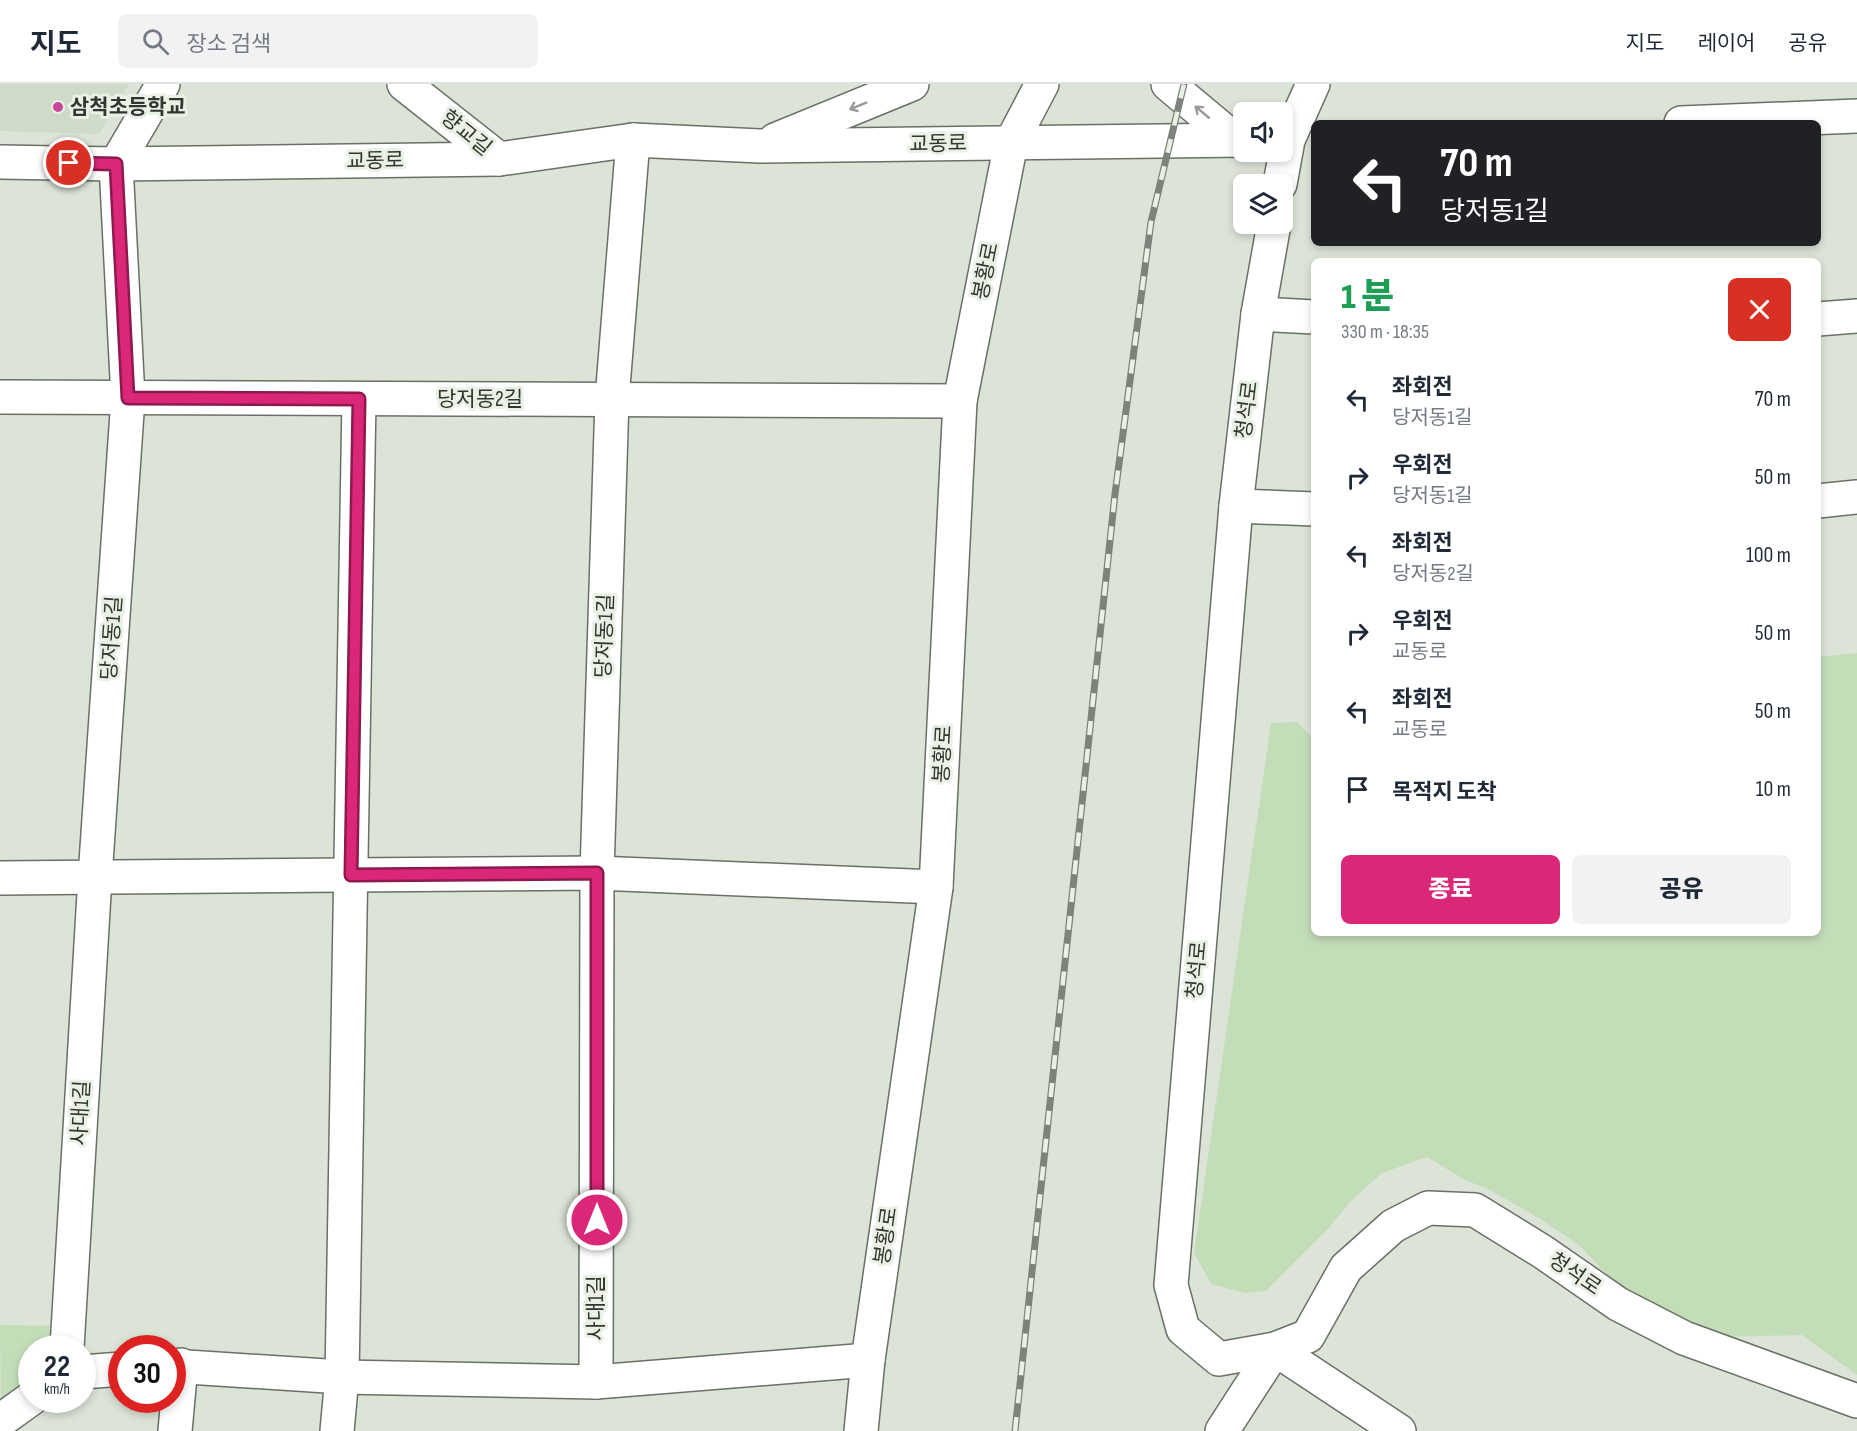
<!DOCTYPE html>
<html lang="ko">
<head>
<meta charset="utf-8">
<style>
  body { margin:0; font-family:"Sofia Sans Condensed","Noto Sans KR",sans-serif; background:#f2f2f3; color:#1f2937; height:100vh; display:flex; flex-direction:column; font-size:22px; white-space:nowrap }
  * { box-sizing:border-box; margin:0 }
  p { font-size:20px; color:#747a83 }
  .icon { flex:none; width:33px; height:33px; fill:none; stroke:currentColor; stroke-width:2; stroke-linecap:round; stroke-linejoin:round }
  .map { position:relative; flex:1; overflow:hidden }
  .drawer { position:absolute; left:1311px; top:174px; width:510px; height:678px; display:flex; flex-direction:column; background:#fff; border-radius:9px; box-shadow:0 3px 9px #0003 }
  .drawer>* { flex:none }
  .top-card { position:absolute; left:1311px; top:36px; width:510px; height:126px; border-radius:9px; box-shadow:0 3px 9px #0003; background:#202124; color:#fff; overflow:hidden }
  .buttons { position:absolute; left:1233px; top:18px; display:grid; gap:12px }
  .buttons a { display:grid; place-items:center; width:60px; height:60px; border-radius:9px; background:#fff; box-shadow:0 3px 9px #0003; font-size:30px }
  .speed { position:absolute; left:18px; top:1251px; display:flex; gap:12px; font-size:30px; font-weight:700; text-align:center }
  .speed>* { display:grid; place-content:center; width:78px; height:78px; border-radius:50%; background:#fff; box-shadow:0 3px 9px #0003; line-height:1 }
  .speed small { font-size:15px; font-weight:400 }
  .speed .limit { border:9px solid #d22; background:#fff; color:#111 }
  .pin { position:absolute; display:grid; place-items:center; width:51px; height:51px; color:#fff; margin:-26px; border:3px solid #fff; border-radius:50%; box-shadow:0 2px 6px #0007 }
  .me { position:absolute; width:66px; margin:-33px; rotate:0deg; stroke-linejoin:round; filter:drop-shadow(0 0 4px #0008) }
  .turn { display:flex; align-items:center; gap:21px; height:126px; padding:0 30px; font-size:27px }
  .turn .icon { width:78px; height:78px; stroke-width:2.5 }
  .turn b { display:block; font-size:42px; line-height:51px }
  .round { display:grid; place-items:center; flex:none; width:63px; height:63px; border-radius:9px; background:#f2f2f3 }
  .headline { display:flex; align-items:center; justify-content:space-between; height:102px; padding:0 30px }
  h1 { font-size:36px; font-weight:800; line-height:45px; color:#1e9e55 }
  .cta { display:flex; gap:12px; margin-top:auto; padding:12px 30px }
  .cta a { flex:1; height:69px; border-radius:9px; background:#db2777; color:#fff; font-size:24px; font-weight:800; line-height:69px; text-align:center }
  .cta a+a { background:#f2f2f3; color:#1f2937 }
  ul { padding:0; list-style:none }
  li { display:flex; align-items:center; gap:18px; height:78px; padding:0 30px }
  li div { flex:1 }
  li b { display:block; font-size:22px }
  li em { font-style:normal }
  header { display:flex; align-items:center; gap:36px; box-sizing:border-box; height:84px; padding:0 30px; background:#fff; border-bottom:2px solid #e0e1e3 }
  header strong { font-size:28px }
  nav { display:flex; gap:33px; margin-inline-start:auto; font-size:21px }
  .search { width:420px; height:54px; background:#f2f2f3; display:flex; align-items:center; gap:15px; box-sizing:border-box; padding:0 21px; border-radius:9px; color:#747a83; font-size:22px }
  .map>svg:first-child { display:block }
  .built { fill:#cedbc8 }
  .green { fill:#c4ddb9 }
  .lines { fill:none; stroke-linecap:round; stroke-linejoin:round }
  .minor-casing { stroke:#697065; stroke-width:36 }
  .minor { stroke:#fff; stroke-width:33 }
  .rail-casing { stroke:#7d827b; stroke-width:7 }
  .rail { stroke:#e9f1e5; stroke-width:4.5; stroke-dasharray:14; stroke-linecap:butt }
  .oneway { stroke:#989a98 }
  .route-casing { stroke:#8e194d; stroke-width:15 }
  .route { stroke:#db2777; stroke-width:10 }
  .poi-dot { fill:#c64896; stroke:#e9f1e5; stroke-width:2 }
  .labels { text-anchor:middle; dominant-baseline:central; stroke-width:6; stroke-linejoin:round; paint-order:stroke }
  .poi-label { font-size:21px; font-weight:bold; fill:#323531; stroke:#e9f1e5; text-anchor:start }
  .street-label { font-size:21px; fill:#323531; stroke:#e9f1e5 }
</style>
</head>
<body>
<header>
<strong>지도</strong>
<div class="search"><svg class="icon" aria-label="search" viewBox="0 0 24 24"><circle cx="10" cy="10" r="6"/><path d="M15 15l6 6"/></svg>장소 검색</div>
<nav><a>지도</a><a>레이어</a><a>공유</a></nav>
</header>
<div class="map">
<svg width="1857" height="1347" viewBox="0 0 1857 1347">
  <rect width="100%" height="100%" fill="#dce4d8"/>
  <!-- built -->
  <path class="built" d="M0,0H129L99,50L0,47Z"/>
  <!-- green -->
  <g class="green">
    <path d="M1857,569V1291L1802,1251L1726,1253L1695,1250L1614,1198L1579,1161L1537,1133L1488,1105L1465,1096L1427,1073L1382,1089L1351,1117L1327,1146L1266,1207L1245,1209L1211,1200L1194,1169L1271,639L1297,638L1314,655V849H1818V573Z"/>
    <path d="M0,1241L66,1242V1264H32V1316H54L1,1347Z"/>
  </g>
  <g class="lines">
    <defs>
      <g id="minor">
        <path d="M404,0L499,75"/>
        <path d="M1168,0L1235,56"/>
        <path d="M1681,39L1857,32"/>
        <path d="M775,56L912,0"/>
        <path d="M0,78L116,80L499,75L633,56L760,62L1244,56"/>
        <path d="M1280,100L1288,56L1313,0"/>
        <path d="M1274,140L1258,230L1236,422L1171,1201L1183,1245L1219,1275L1275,1265L1399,1347"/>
        <path d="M1258,230L1314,233"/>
        <path d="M1818,235L1857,232"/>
        <path d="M0,313L960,317"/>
        <path d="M1818,417L1857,413"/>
        <path d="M1236,422L1314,425"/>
        <path d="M0,794L597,789L936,803"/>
        <path d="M67,1264L95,793L128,314L116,80L163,0"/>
        <path d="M172,1282L342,1293L596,1298L868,1276"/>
        <path d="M82,1288L122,1285"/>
        <path d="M596,1298L597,789L612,315L633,56"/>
        <path d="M0,1337L32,1314"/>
        <path d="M175,1347L181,1281"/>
        <path d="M337,1347L342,1293L359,315"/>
        <path d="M861,1347L868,1276L936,803L960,317L1011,59L1042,0"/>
        <path d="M1222,1347L1275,1265L1308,1252L1346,1184L1393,1142L1428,1124L1475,1126L1543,1168L1618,1220L1684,1254L1857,1317"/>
      </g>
    </defs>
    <!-- minor casing -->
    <use href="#minor" class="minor-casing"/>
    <!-- minor -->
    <use href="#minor" class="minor"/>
    <defs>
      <path id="rail" d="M1015,1347L1115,410L1151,138L1184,0"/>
    </defs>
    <!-- rail casing -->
    <use href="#rail" class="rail-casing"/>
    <!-- rail -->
    <use href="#rail" class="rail"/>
  </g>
  <!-- one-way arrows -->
  <defs><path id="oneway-shaft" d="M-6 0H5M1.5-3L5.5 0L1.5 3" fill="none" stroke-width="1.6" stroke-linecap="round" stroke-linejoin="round" transform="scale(1.5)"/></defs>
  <g class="oneway">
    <use href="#oneway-shaft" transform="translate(858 22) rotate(158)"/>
    <use href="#oneway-shaft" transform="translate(1202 28) rotate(-140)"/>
  </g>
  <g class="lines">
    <defs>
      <path id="route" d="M69,79L116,80L128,314L359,315L351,791L597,789V1136"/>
    </defs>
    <!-- route casing -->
    <use href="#route" class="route-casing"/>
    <!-- route -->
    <use href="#route" class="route"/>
  </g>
  <!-- markers -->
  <circle class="poi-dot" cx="58" cy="23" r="6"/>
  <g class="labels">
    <!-- poi labels -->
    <g class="poi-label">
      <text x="70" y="23">삼척초등학교</text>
    </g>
    <!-- street labels -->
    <g class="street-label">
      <text transform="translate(466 49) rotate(39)">향교길</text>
      <text transform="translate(938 60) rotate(-1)">교동로</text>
      <text transform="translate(375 77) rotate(-1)">교동로</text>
      <text transform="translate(986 187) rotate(-79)">봉황로</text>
      <text x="480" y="315">당저동2길</text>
      <text transform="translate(1247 326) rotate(-83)">청석로</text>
      <text transform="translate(605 552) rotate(-88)">당저동1길</text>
      <text transform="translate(112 554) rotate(-86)">당저동1길</text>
      <text transform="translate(943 670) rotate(-87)">봉황로</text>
      <text transform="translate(1197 886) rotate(-85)">청석로</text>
      <text transform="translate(81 1029) rotate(-87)">사대1길</text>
      <text transform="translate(886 1152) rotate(-82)">봉황로</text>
      <text transform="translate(1575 1190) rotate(34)">청석로</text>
      <text transform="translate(596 1224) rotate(-90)">사대1길</text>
    </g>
  </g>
</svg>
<div class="buttons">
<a><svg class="icon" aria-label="sound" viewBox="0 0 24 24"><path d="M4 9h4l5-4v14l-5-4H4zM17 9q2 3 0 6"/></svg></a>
<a><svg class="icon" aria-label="layers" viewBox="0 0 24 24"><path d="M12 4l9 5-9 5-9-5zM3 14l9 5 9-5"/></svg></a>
</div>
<div class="speed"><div>22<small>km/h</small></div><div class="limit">30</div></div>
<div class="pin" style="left:69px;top:79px;background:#d93025"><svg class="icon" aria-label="arrive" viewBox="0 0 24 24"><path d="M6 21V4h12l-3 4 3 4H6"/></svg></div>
<svg class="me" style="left:597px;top:1136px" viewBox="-20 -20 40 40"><circle r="17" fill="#db2777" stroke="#fff" stroke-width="3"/><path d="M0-11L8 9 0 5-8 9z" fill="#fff"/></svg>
<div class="top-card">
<div class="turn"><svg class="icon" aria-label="left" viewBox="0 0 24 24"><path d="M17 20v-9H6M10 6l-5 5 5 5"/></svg><div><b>70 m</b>당저동1길</div></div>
</div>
<section class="drawer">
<div class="headline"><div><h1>1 분</h1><p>330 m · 18:35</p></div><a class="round" style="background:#d93025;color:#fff"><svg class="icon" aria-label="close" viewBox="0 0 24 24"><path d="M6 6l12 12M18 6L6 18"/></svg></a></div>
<ul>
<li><svg class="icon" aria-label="left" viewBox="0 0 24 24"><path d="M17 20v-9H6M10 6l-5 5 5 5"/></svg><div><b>좌회전</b><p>당저동1길</p></div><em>70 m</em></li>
<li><svg class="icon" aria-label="right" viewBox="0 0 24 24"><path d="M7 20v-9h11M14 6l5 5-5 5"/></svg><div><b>우회전</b><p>당저동1길</p></div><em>50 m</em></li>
<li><svg class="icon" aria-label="left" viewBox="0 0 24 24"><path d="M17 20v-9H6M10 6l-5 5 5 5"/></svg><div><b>좌회전</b><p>당저동2길</p></div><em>100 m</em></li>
<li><svg class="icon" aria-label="right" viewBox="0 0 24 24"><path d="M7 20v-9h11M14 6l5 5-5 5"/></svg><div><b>우회전</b><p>교동로</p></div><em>50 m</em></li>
<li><svg class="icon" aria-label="left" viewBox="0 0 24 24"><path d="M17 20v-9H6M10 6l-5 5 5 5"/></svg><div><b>좌회전</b><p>교동로</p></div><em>50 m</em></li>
<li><svg class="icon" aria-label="arrive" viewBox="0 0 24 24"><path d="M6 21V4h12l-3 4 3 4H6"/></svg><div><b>목적지 도착</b></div><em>10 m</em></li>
</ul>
<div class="cta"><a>종료</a><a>공유</a></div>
</section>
</div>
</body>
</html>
